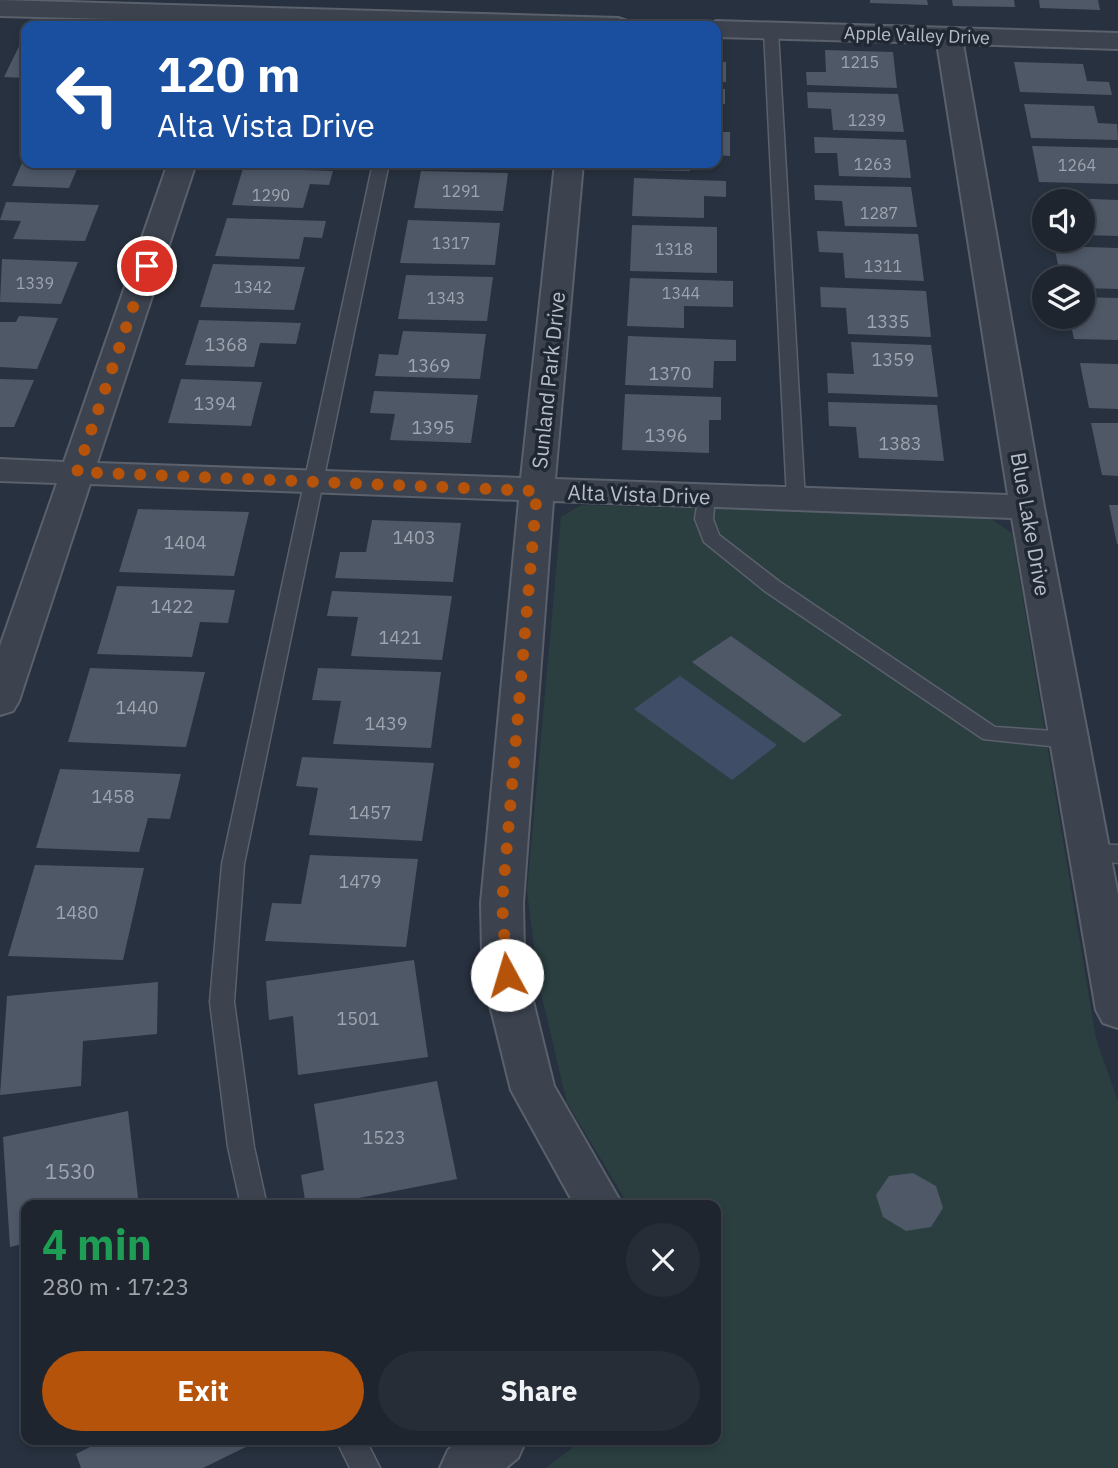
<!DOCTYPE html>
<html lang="en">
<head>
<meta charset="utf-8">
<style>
  body { margin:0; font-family:"IBM Plex Sans",sans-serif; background:#262d37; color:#f1f3f6; height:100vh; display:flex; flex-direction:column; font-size:26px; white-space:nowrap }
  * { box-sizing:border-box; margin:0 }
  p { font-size:23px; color:#a1a5aa }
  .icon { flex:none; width:38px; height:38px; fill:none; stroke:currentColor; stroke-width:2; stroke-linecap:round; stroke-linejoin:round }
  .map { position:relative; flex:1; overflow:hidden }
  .side { position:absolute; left:21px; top:1200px; width:700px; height:245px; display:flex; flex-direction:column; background:#1e252f; border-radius:14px; box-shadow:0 4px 10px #0003,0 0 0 2px #3c424b }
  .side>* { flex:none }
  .hud { position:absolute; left:21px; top:21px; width:700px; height:147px; border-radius:14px; box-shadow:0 4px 10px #0003,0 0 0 2px #3c424b; background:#1a4fa0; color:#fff; overflow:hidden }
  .buttons { position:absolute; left:1032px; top:189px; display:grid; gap:14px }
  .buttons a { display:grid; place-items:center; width:63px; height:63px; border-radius:50%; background:#1e252f; box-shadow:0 4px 10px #0003,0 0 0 2px #3c424b; font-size:35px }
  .pin { position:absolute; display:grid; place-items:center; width:60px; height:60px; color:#fff; margin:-30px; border:4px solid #fff; border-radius:50%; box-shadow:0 2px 7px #0007 }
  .me { position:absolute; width:77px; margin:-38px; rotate:354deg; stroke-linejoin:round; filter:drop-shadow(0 0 5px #0008) }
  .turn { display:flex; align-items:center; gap:24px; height:147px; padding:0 21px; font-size:32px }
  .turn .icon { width:91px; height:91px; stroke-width:2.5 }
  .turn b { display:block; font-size:49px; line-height:60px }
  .round { display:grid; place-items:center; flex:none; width:74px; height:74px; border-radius:37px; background:#262d37 }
  .headline { display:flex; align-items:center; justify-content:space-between; height:119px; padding:0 21px }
  h1 { font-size:42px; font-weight:700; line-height:52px; color:#1e9e55 }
  .action { display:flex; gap:14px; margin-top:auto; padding:14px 21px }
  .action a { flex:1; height:80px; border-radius:42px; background:#b45309; color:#fff; font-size:28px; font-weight:700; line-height:80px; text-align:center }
  .action a+a { background:#262d37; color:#f1f3f6 }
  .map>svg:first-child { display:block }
  .green { fill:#2b3f41 }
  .water { fill:#3f4e66 }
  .building { fill:#4e5867 }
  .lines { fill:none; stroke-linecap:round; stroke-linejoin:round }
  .lane-casing { stroke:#5a616c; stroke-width:3 }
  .street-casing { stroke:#5a616c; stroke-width:4 }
  .lane { fill:#3c434f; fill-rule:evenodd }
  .street { fill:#3c434f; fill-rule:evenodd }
  .route { stroke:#b45309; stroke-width:12; stroke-dasharray:0 21.6 }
  .labels { text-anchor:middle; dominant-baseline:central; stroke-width:7; stroke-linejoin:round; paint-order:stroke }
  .far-number-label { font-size:16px; fill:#9ea4b0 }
  .far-street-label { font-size:18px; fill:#b8bec9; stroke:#202834 }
  .number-label { font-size:18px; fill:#9ea4b0 }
  .street-label { font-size:21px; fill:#b8bec9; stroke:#202834 }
  .near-number-label { font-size:21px; fill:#9ea4b0 }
</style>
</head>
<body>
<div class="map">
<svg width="1118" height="1468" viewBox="0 0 1118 1468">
  <rect width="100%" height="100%" fill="#28313f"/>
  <!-- green -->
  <path class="green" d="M581,505L988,517L1012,533L1096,1039L1118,1101V1468H546L582,1440H716V1206H629L567,1103L539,985L527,891L561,517Z"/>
  <!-- water -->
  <path class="water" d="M680,676L777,745L732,780L634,709Z"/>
  <!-- building -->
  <g class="building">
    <path d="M870,0H927L928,5L870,3Z"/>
    <path d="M952,0H1014L1015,7L953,6Z"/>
    <path d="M1039,0H1098L1100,10L1040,8Z"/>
    <path d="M26,32V78L4,77Z"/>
    <path d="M825,50L893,52L897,88L807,85L806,72H826Z"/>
    <rect x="716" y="62" width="10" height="20"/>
    <path d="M1014,62L1083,64L1087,81L1109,82L1112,95L1020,92Z"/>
    <rect x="716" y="89" width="9" height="15"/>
    <path d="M807,92L898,94L904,132L833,130L831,109L808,108Z"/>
    <path d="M1024,104L1094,106L1098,123L1117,124L1118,140L1031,138Z"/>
    <path d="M716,132H730V156L716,155Z"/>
    <path d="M814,137L906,140L911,178L839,176L837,153H815Z"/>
    <path d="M1032,146L1118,148V184L1039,182Z"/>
    <path d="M26,154V163H114L111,170L77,169L69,188L12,186Z"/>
    <path d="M634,163H690V171L634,170Z"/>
    <path d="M243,168L333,171L329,185L310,184L303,208L232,205Z"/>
    <path d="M421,171L508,173L503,211L414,208Z"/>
    <path d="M634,178L726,181V197L704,196V218L632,216Z"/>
    <path d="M814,185L911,187L917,227L845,226L842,201L815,200Z"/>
    <path d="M1042,197L1118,200V236L1083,235V201H1043Z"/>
    <path d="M6,202L99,205L85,241L13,239L21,221L0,220Z"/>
    <path d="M227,218L326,221L322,238L304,237L299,259L215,256Z"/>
    <path d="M408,220L500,223L495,265L400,263Z"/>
    <path d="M632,225L717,227V273L630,271Z"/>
    <path d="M817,231L918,234L924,281L845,278L843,253L819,252Z"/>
    <path d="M1054,246L1118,248V289L1083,288V278H1061Z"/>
    <path d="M2,259L78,262L61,304L0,302Z"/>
    <path d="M213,264L305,267L294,310L200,307Z"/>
    <path d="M406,275L493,277L487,321L398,319Z"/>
    <path d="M630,278L733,281V307L684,306V328L627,326Z"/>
    <path d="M820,287L926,291L931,337L848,334L846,308L821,307Z"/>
    <path d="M1083,297L1118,298V340L1074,339L1069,317H1083Z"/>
    <path d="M19,316L58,318L37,369L0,367V322H16Z"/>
    <path d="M199,320L301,323L296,344L260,343L254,367L185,365Z"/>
    <path d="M403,331L486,334L480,379L375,376L379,354L398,355Z"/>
    <path d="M628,336L736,340V361H714L713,388L625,385Z"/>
    <path d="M851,342L931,345L938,397L828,393L827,373L854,374Z"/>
    <path d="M1080,363L1118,364V409L1089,408Z"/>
    <path d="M0,379L34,380L14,427H0Z"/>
    <path d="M181,379L262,382L251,426L168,423Z"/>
    <path d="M374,391L478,395L471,443L390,440L395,414L370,413Z"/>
    <path d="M625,394L721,397V420H709V453L622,450Z"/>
    <path d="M828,402L937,405L944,461L859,458L856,427L829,426Z"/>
    <path d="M1091,423H1118V476L1102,475Z"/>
    <path d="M1109,505H1118V544H1117Z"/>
    <path d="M138,509L249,512L234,576L119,572Z"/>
    <path d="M372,520L461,523L453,582L335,578L340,552H366Z"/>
    <path d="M117,586L235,590L228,623L200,622L192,657L97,654Z"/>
    <path d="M332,591L452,596L442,660L351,656L358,617L327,616Z"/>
    <path d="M731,636L842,715L804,743L692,662Z"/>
    <path d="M90,668L205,672L186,747L68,742Z"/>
    <path d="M318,668L441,672L431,748L333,744L341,701L312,700Z"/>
    <path d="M302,757L434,763L422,841L309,835L318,788L296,786Z"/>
    <path d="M60,769L181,774L170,819L148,818L139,852L36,848Z"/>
    <path d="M310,855L418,859L406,947L265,941L272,903L301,904Z"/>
    <path d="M35,865L144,868L123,960L8,956Z"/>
    <path d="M414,960L428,1057L298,1075L293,1016L269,1020L266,981Z"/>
    <path d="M158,982L157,1034L83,1041L81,1086L0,1095L7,996Z"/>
    <path d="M437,1081L457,1179L359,1198L361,1206H306L301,1175L324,1170L314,1104Z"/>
    <path d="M128,1111L139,1206H26V1243L10,1247L3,1137Z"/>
    <path d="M913,1173L936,1186L943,1208L931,1227L906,1231L883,1217L876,1195L889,1176Z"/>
    <path d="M104,1440H260L203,1468H81L76,1454Z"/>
  </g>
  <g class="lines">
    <defs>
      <g id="lane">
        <path d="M771,27L778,31L805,500L803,504H789L787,500L764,31Z"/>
        <path d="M373,163H389L244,864L234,1002L254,1147L267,1206H241L228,1147L210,1002L222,864Z"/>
        <path d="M706,491L713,493L715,497L713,519L719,535L780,582L995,727L1069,732L1076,735L1080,740L1076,745L1069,748L983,739L766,592L704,542L695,519L699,493Z"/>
        <path d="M1089,844L1118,845V863L1081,859L1078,853L1081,847Z"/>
        <path d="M336,1440H366L380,1468H350Z"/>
      </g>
      <g id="street">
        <path d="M0,0L618,18L627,21L631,26H365L0,16Z"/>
        <path d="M716,21L1118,33V49L963,44L1044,507L1118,895V1028L1103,1023L1096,1010L1012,518L553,501L523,903L524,952L532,997L554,1086L623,1206H575L511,1090L488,997L482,952L481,903L519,500L90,484L19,701L13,711L0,715V646L57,483L0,481V459L64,462L168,163H196L97,463L521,478L555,163H583L555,479L1008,495L937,43L716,37V26H705Z"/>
        <path d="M460,1440H526L518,1458L506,1468H440L448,1450Z"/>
      </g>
    </defs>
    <!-- lane casing -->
    <use href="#lane" class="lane-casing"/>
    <!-- street casing -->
    <use href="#street" class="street-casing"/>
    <!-- lane -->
    <use href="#lane" class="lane"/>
    <!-- street -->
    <use href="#street" class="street"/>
  </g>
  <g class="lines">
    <!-- route -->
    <path class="route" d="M147,266L77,472L537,491L502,903L507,975"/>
  </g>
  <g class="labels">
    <!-- far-number labels -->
    <g class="far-number-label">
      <text x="860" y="62">1215</text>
      <text x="867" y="120">1239</text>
      <text x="873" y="164">1263</text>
      <text x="1077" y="165">1264</text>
      <text x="461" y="191">1291</text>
      <text x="271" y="195">1290</text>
      <text x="879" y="213">1287</text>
      <text x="451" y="243">1317</text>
      <text x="674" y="249">1318</text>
      <text x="883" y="266">1311</text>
      <text x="35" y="283">1339</text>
      <text x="253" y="287">1342</text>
      <text x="681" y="293">1344</text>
      <text x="446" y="298">1343</text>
    </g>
    <!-- far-street labels -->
    <g class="far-street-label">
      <text transform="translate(917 35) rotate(2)">Apple Valley Drive</text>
    </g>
    <!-- number labels -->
    <g class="number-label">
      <text x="888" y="321">1335</text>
      <text x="226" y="344">1368</text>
      <text x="893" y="359">1359</text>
      <text x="429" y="365">1369</text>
      <text x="670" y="373">1370</text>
      <text x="215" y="403">1394</text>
      <text x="433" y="427">1395</text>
      <text x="666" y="435">1396</text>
      <text x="900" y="443">1383</text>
      <text x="414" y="537">1403</text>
      <text x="185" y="542">1404</text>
      <text x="172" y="606">1422</text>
      <text x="400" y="637">1421</text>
      <text x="137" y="707">1440</text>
      <text x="386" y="723">1439</text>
      <text x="113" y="796">1458</text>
      <text x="370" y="812">1457</text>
      <text x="360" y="881">1479</text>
      <text x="77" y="912">1480</text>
      <text x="358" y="1018">1501</text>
      <text x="384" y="1137">1523</text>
    </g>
    <!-- street labels -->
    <g class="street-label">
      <text transform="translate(548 380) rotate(-84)">Sunland Park Drive</text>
      <text transform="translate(639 494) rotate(2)">Alta Vista Drive</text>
      <text transform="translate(1031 524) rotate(80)">Blue Lake Drive</text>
    </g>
    <!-- near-number labels -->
    <g class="near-number-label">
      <text x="70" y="1171">1530</text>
    </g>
  </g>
</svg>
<div class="buttons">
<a><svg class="icon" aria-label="sound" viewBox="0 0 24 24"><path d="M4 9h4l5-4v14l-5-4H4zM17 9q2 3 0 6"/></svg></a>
<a><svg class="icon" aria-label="layers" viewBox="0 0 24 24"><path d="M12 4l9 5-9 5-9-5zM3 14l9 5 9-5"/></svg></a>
</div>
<div class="pin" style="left:147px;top:266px;background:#d93025"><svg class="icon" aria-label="arrive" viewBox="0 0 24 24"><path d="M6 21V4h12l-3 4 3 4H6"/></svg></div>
<svg class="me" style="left:507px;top:975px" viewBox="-20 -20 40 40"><circle r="19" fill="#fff"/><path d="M0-13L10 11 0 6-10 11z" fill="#b45309"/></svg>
<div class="hud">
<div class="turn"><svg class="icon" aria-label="left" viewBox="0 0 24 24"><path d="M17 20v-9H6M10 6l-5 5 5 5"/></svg><div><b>120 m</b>Alta Vista Drive</div></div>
</div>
<section class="side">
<div class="headline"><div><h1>4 min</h1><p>280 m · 17:23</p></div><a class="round"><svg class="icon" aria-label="close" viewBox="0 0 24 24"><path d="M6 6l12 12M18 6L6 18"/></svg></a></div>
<div class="action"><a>Exit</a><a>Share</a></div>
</section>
</div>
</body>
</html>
